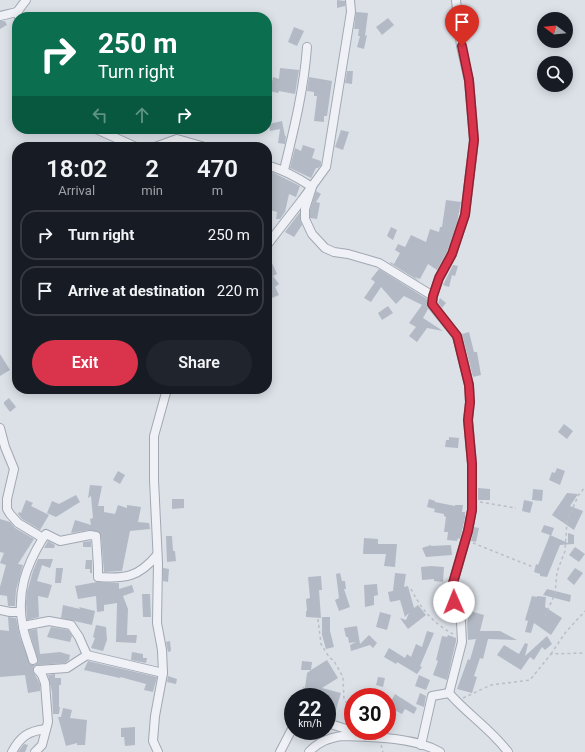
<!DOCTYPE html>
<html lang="en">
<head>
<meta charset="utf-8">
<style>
  body { margin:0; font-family:Roboto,sans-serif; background:#20242c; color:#f1f3f6; height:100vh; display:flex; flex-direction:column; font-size:15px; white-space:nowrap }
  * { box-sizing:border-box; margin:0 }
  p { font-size:13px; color:#9ea1a6 }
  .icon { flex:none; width:22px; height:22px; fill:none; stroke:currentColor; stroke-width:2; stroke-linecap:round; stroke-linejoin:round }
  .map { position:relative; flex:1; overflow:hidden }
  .drawer { position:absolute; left:12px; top:142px; width:260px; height:252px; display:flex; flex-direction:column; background:#171b24; border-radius:16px; box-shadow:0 2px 10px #0003 }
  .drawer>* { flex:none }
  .banner { position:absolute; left:12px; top:12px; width:260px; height:122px; border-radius:16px; box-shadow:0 2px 10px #0003; background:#0b6e4f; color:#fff; overflow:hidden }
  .needle { width:26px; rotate:286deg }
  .controls { position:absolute; left:537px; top:12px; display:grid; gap:8px }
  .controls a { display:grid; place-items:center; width:36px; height:36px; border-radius:50%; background:#171b24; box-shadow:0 2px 10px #0003; font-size:20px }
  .speed { position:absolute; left:284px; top:688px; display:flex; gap:8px; font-size:20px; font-weight:700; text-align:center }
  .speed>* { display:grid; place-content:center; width:52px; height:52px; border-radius:50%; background:#171b24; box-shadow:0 2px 10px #0003; line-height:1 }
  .speed small { font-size:10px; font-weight:400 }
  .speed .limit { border:6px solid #d22; background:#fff; color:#111 }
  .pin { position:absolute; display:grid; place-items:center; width:34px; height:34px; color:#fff; margin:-41px -17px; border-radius:50% 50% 50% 0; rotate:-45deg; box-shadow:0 0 4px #0007 }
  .pin .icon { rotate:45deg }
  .me { position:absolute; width:44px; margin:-22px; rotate:359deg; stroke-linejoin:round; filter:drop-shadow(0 0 3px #0008) }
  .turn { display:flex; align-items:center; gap:14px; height:84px; padding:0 20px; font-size:18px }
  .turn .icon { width:52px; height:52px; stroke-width:2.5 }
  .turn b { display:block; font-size:28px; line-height:34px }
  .lanes { display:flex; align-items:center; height:38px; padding:0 20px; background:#0003; justify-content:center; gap:20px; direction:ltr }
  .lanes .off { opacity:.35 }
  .eta { display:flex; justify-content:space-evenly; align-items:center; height:68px; text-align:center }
  .eta b { font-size:24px; font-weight:600; line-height:28px }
  .cta { display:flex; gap:8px; margin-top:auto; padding:8px 20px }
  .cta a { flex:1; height:46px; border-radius:24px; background:#da344c; color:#fff; font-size:16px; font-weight:600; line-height:46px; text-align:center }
  .cta a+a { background:#20242c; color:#f1f3f6 }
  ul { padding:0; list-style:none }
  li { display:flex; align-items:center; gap:12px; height:50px; margin:0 8px 6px; padding:0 12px; border:2px solid #363941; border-radius:16px }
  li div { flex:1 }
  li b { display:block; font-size:15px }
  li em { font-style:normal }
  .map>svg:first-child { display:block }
  .building { fill:#b3bac5 }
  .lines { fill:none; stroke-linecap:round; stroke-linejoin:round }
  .minor-casing { stroke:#a1a8b2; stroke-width:10 }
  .path { stroke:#babec6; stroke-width:1.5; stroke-dasharray:3 3; stroke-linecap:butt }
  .minor { stroke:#eff1f6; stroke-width:8 }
  .route-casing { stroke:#8e2231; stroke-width:10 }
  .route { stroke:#da344c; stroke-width:7 }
</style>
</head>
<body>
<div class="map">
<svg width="585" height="752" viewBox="0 0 585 752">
  <rect width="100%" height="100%" fill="#dce1e8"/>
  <!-- building -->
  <g class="building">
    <path d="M337,0L345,1V6L337,8Z"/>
    <path d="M356,12L368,13L365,36L367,35L364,49L357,47L360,36H358L359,29H354Z"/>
    <path d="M388,18L394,25L382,35L376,27Z"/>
    <path d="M0,21H5L7,25L0,29Z"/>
    <path d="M294,27L304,31L297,46L288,42Z"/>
    <path d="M280,68L299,70L295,94L279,91L278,93L270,91L273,77L279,79Z"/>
    <path d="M347,71H353L352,84L345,83Z"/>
    <path d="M309,77L332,81L327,116H324V122L314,121L317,96H314V92L307,91Z"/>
    <path d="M282,121L285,136H286L285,144L278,143L280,129L270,131L269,124Z"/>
    <path d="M341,130L349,132L343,150L335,147Z"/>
    <path d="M303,145L315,149L312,158L321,161V165L318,168H316L311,178L290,168L295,148L301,151Z"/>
    <path d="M272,172L300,186L296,197L289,194L285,212L280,219H276L277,212L267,209V179H270Z"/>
    <path d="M316,191L321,194L316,202L320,203L317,219L310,218V210Z"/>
    <path d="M446,200L461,202L457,223L447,252L437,270L428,264L420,279L415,277L419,281L390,263V262L394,264L400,253L395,250L398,244L405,247L411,235L426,242L430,229L439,232L440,227H442Z"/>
    <path d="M300,212V219L302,225L294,237L285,232Z"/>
    <path d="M391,227L397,230L393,240L387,236Z"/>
    <path d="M272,263L277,274L273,276L279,284L275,287L279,295L267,300V265Z"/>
    <path d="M453,265L458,266L455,276L452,275L449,287L443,285Z"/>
    <path d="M379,269L427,299V305L428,309L423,318L443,331L427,328L417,342L409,336L416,327L409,323L422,305L404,296L396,304L381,287L371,302L364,298L375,282L371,279Z"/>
    <path d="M440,298L446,303L442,308L438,303Z"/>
    <path d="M388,306L393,313L382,320L378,313Z"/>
    <path d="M469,332L474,352H477L481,375L473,377L462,334Z"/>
    <path d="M0,354L10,370L0,376Z"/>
    <path d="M9,398L16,407L10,412L4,404V402Z"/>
    <path d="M564,424L573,431L567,439L558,432Z"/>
    <path d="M449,437L459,438L458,448L445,447L446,440H449Z"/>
    <path d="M557,468L565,471L560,485L549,480L552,472L555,473Z"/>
    <path d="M118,471L125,475L120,484L113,480Z"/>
    <path d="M90,485L102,486L98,506H104V512L115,514L118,505L127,508V505L141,507L138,522L149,523L150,529L130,531L122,571L104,572L101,536L99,532L89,530L71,533L75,520L91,525L90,519L93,518L91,496L88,498Z"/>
    <path d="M478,488L490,489V500H478Z"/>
    <path d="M533,489L543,490L542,501L532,500Z"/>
    <path d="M567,493L578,494L570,506L583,511L574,530L552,515Z"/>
    <path d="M76,495L80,502L56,517L47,513L52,501L59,504Z"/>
    <path d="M172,499H184V508L172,509Z"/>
    <path d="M429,499L435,501V502L455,506V505H463L462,512H465V518L460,539L458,538L457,541L447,540L448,532H444L446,517L444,516V514L434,512L435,509L427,507Z"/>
    <path d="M26,500L33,503L31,506L49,515L40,530L22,519L18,514L19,512L21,513Z"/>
    <path d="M524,500L533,502L530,513L522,511Z"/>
    <path d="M0,519L10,522L15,528L34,539L18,564L23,565L16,590L15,606H8L7,596L0,595V587L6,565L0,563L4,553L0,552Z"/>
    <path d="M544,525L554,528L551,536L550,535L568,543V533L574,535V544L560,545L547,577L540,576V574L534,572L536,564L538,565L550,535L541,532Z"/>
    <path d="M474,527L479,528L476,542L471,541Z"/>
    <path d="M166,536H172L173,551H175L176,561L167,562Z"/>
    <path d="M364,538L378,539V544H397L395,567L384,566L386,554H363Z"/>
    <path d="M48,541L55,545L54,548H44Z"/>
    <path d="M91,541V547H83V542Z"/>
    <path d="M431,545V546L451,545L452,555L426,557L422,548Z"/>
    <path d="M575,547L585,554L579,562L569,555Z"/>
    <path d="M38,559H53L50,568L42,565L37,581L52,585L48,598L38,596L39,617L27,620L26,603L27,592L33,571Z"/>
    <path d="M86,560H92V573H90V569H85Z"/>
    <path d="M431,566L444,567L443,582L434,581V579L422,580L421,567Z"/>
    <path d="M56,568H63L61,583H55Z"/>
    <path d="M163,568L169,569L168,582L163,581Z"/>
    <path d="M575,568L583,573L574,585L567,579Z"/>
    <path d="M340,573L342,581H345L346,589H344L350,607L339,611L335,600L339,598L336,574Z"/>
    <path d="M395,573L406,574L404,587L408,586L414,608L418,605L426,615L408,629L400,618L406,620L409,613L405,617L400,600L390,602L388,592L393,591Z"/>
    <path d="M321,576L322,590H319L321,618L306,617V611H307L306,599L310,598L308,577Z"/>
    <path d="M97,582L119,583V589L132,585L134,592L123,596L128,609L127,635H137L136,643L116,642L117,603L104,605V611L97,612L96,596L78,599L75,586Z"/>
    <path d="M377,584L378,595L374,596V605L365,607L364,585Z"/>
    <path d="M547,589L571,595L570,602L543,595Z"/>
    <path d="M142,594H150L151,617H143Z"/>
    <path d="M532,596L537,597V596L546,597L545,607L562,618L551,635L534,623L531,633L525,632L528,621L525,620Z"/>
    <path d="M63,605L80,609L79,607L95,611L92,625L61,618Z"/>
    <path d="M470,611L484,615L480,631H500L517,640L488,639L483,659L480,658L474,676L477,677L472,693L457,689L468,659L470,660L476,639L468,640L467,623Z"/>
    <path d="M380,612L391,615L387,630L376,627Z"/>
    <path d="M8,617L16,618L20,637L30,664L35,665L38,661L29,630L37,629L40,654L60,652L70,655L69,660L65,663L38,665L34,666L33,671L40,684V691L28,693L25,675L0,677V630L9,631Z"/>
    <path d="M322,617H330V631L334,647L326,649L322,635Z"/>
    <path d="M96,625L106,627L107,640L103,651L91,648L95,638L93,637Z"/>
    <path d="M357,626L360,644L369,635L377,643L373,648L370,645L351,651L350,645L356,642L349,643L348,637H346L344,628Z"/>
    <path d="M51,627L68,630L72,636L70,642L47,637Z"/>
    <path d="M427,631L434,633L420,666L422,667L417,674L397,662L396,664L384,657L389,648L405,658L407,654L411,657L416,644L422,647Z"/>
    <path d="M448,635L456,638V641L447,680L433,675L438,661L436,660L442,636L447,637Z"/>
    <path d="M547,636L552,644L545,650L542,647L534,660L530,657L521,670L497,655L504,645L519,654L525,643L528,644L525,656Z"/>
    <path d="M170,641L171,651L168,652L166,642Z"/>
    <path d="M132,652L143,654V658H147L146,663L131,660Z"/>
    <path d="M327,660L338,678L322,688L341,693L334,716L327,714V697H302L303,687L305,688L307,673L311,670H301L302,661L312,662L311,670Z"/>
    <path d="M88,661L157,677L153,692L144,690L146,684L124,678L121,677L120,678L84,670Z"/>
    <path d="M55,674V678H61V685H59V707H60L59,714H53L52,692L48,675Z"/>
    <path d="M419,675L430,680L426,690L415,686Z"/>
    <path d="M168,676L177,679L176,684L167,682Z"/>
    <path d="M378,677L385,678L383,687L376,685Z"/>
    <path d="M420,693L426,696L424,707L416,704Z"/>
    <path d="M395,694L417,708L414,714L405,709L402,714L388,707Z"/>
    <path d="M63,708L72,710L70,718L87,720L85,745H77V743L66,746L58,717H61Z"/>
    <path d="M135,727V745L125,746L124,737H121V728Z"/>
    <path d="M24,744L28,745L25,752H18Z"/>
  </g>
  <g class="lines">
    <defs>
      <g id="minor">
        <path d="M456,0L461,46L469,81L474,140L465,215L452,254L439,278L433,296L432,305L457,336L469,385L470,402L468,420L472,464V510L468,531L453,583L454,602L461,622L462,642L449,693C467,714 491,729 508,752"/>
        <path d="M17,12L26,0"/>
        <path d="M0,16L17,12L19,17"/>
        <path d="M96,129L136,147"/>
        <path d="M155,147L177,139L205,147"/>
        <path d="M267,165C284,170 297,177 312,187L305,209V219L312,234L325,248L334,252L348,254L379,263L433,296"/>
        <path d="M284,170C294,129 304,89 307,47"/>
        <path d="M267,245L302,200L326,167L351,12L350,0"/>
        <path d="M0,428L5,447L14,469L7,499V509L10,514L18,523L43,538C26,566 16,593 23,627C25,638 30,649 33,660"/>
        <path d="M43,538L46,534L60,541L90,535L96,536L98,566V577C125,579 139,577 157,555"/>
        <path d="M0,610L10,612H21"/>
        <path d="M23,626L49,621L71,625L79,637L87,655"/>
        <path d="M38,670L67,668L87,655L163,673"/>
        <path d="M327,723L353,731"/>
        <path d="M421,745L432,696L449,693"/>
        <path d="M12,752C20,737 28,731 46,729"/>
        <path d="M35,752L42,745L48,722L45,683L42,675L38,670"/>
        <path d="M158,752L153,741L155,716L163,673L162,650L157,623L158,563L154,480V436L167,389"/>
        <path d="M280,752L293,727"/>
        <path d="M309,752C318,742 328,738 342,736C371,737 414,737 440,752"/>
      </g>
    </defs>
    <!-- minor casing -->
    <use href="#minor" class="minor-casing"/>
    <!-- path -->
    <g class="path">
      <path d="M480,502L516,508"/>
      <path d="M473,543L533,567"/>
      <path d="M411,589C422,610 432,622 453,634"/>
      <path d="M545,616L555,594L557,572L565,551L567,521L578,496L585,487"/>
      <path d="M318,619L321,644L329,657L334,661L343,677L344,700L348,704L353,705"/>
      <path d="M551,654L565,633L585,611"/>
      <path d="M463,698L491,685L530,680L551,654L585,653"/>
      <path d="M381,745L383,752"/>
    </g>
    <!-- minor -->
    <use href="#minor" class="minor"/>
  </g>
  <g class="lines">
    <defs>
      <path id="route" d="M454,602L453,583L468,531L472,510V464L468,420L470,402L469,385L457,336L432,304L433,296L439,278L452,254L465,215L474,140L469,80L462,46"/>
    </defs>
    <!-- route casing -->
    <use href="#route" class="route-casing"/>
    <!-- route -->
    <use href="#route" class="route"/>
  </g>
</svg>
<div class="controls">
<a><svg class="needle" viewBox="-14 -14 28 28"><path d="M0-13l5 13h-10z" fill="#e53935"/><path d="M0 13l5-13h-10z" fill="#9ea1a6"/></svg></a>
<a><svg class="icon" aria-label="search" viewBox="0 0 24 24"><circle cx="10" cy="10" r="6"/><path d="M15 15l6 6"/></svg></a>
</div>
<div class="speed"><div>22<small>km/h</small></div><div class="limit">30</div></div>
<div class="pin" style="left:462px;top:46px;background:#d93025"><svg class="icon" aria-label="arrive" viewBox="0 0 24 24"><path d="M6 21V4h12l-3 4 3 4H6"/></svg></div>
<svg class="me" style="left:454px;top:602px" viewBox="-20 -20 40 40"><circle r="19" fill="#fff"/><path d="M0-13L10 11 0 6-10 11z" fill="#da344c"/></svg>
<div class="banner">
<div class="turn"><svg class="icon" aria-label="right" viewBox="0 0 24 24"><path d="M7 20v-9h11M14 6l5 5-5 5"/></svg><div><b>250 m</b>Turn right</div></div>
<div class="lanes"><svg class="icon off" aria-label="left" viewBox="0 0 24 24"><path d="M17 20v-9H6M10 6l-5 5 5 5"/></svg><svg class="icon off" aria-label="ahead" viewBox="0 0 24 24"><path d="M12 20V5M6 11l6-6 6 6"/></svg><svg class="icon" aria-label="right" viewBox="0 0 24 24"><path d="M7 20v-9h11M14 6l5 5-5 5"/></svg></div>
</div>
<section class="drawer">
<div class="eta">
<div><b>18:02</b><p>Arrival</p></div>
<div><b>2</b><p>min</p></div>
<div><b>470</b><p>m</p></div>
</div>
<ul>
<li><svg class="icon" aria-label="right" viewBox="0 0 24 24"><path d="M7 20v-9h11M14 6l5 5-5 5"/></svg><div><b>Turn right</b></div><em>250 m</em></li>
<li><svg class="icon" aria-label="arrive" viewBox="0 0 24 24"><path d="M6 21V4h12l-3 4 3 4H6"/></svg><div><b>Arrive at destination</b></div><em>220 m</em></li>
</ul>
<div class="cta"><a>Exit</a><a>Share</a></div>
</section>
</div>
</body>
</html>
